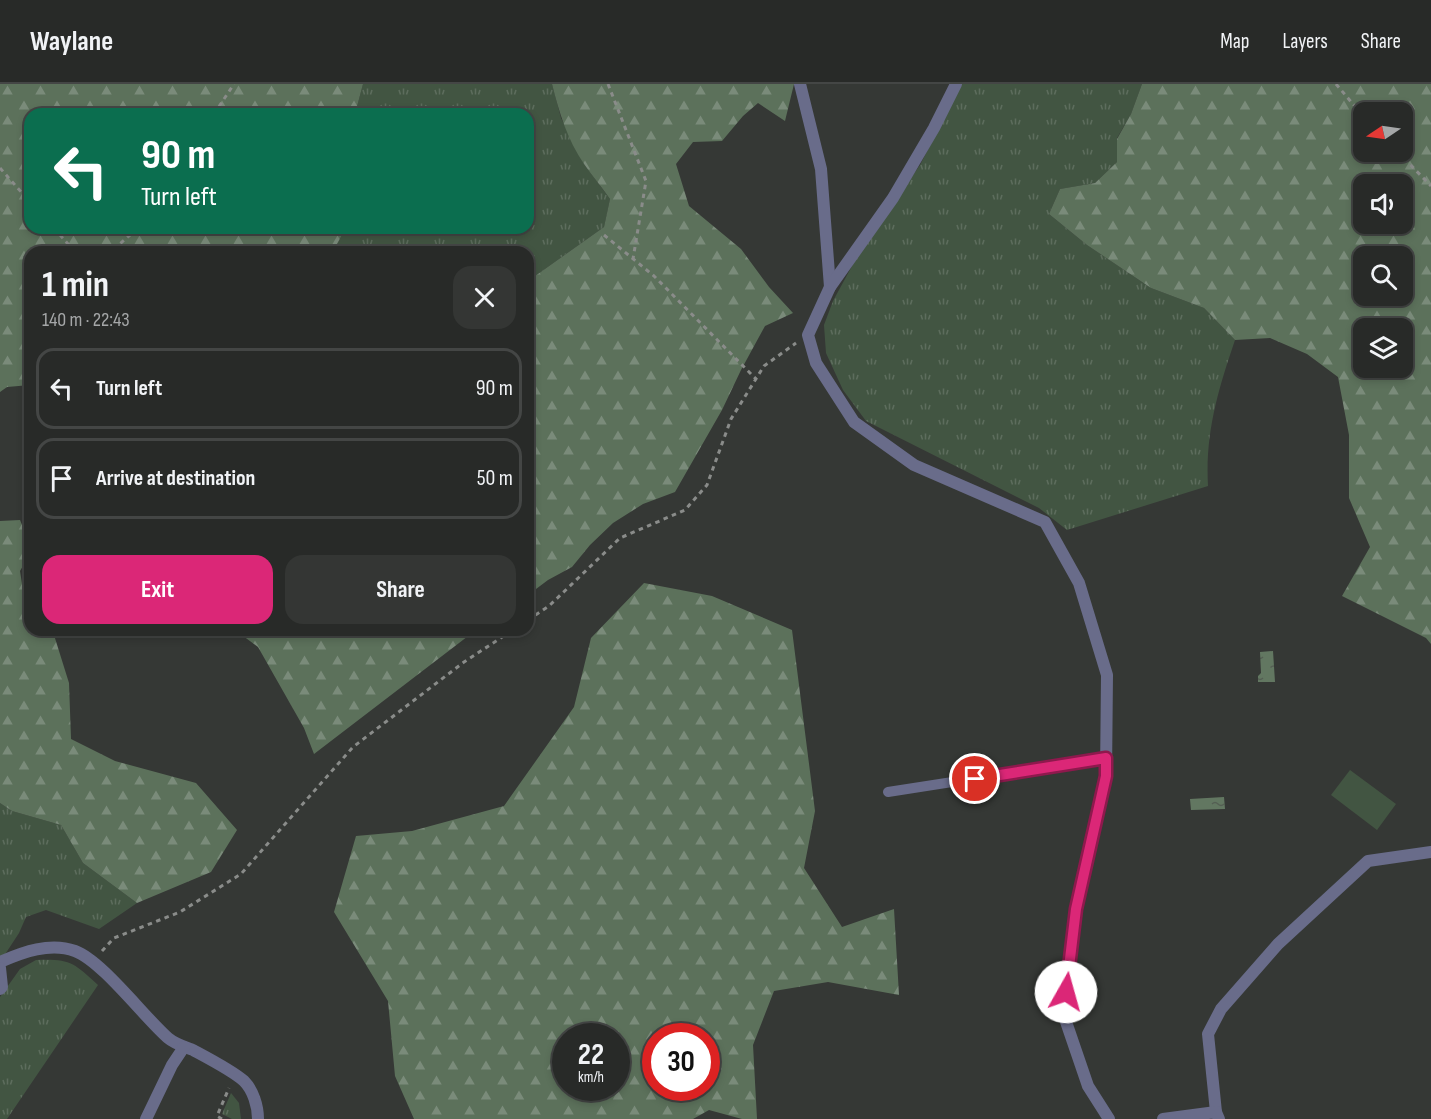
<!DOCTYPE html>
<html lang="en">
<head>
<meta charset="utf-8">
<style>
  body { margin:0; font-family:"Sofia Sans Condensed",sans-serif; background:#343634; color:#f1f3f6; height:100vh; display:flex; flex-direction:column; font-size:22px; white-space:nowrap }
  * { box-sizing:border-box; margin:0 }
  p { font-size:20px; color:#a5a7a8 }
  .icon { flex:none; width:33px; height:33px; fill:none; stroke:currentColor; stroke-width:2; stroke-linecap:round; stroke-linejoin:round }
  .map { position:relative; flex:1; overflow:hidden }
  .sheet { position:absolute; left:24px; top:162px; width:510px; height:390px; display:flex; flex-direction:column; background:#282a28; border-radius:18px; box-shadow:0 3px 9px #0003,0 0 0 2px #444645 }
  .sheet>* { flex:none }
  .banner { position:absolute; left:24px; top:24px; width:510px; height:126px; border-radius:18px; box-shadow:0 3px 9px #0003,0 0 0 2px #444645; background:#0b6e4f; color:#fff; overflow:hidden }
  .needle { width:39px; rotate:257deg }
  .controls { position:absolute; left:1353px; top:18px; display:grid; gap:12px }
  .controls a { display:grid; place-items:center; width:60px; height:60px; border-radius:12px; background:#282a28; box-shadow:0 3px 9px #0003,0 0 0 2px #444645; font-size:30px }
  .speed { position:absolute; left:552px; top:939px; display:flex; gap:12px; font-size:30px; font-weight:700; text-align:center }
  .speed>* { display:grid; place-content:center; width:78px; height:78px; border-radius:50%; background:#282a28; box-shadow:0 3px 9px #0003,0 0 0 2px #444645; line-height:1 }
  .speed small { font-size:15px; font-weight:400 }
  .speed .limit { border:9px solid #d22; background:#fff; color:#111 }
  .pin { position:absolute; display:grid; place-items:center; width:51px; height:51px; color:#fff; margin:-26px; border:3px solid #fff; border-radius:50%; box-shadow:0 2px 6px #0007 }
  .me { position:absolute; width:66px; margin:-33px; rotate:7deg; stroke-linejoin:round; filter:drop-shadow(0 0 4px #0008) }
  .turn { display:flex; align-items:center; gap:21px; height:126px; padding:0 18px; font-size:27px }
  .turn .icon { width:78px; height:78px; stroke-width:2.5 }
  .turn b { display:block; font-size:42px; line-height:51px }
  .round { display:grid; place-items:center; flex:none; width:63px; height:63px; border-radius:18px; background:#343634 }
  .overview { display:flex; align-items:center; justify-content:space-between; height:102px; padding:0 18px }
  h1 { font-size:36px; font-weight:700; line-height:45px }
  .button { display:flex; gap:12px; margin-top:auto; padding:12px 18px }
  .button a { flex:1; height:69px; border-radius:18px; background:#db2777; color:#fff; font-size:24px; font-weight:700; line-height:69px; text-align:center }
  .button a+a { background:#343634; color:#f1f3f6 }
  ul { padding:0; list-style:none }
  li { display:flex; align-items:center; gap:18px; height:81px; margin:0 12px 9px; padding:0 6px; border:3px solid #444645; border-radius:18px }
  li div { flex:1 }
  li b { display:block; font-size:22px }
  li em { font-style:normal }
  header { display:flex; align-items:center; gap:36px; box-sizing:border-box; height:84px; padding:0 30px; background:#282a28; border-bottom:2px solid #444645 }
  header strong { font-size:28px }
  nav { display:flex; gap:33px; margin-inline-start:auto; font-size:21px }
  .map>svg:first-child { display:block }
  .grass { fill:url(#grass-tufts) }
  .forest { fill:url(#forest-firs); fill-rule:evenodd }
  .pitch { fill:#425542 }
  .water { fill:url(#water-ripples) }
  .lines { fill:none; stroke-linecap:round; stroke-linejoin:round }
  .path { stroke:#8a8c8a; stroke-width:3; stroke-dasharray:4.5 4.5; stroke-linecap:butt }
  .lane { stroke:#696c8a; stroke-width:10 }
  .street { stroke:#696c8a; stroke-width:12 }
  .route-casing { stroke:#8e194d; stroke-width:15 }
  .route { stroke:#db2777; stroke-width:10 }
</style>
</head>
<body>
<header>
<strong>Waylane</strong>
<nav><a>Map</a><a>Layers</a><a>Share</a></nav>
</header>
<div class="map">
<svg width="1431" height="1035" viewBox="0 0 1431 1035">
  <defs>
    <pattern id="grass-tufts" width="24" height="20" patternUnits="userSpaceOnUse" patternTransform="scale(1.5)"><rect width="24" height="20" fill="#425542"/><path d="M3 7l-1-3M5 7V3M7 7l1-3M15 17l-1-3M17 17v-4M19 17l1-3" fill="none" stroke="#5d6d5d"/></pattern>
    <pattern id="forest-firs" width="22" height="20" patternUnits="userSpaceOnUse" patternTransform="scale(1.5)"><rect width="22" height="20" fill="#5c715b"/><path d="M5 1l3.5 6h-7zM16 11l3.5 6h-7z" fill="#7a8b7a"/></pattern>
    <pattern id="water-ripples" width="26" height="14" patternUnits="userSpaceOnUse" patternTransform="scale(1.5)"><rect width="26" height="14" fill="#627761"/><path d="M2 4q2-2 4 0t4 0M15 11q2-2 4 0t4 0" fill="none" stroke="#545f53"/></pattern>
  </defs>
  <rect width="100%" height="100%" fill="#353835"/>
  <!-- grass -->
  <g class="grass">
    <path d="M363,0H552L561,34L584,80L610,115L604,143L528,197V168H336L337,160L346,144H528V30H355Z"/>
    <path d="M962,0H1142L1131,30L1117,54V78L1095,99L1060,105L1049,130L1087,161L1151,204L1204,224L1235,256C1218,306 1205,349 1208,402L1067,446L1039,424L866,337L843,306L826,269L824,241L833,217L858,171L920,81Z"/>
    <path d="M0,719L12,727L61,741L83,779L137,819L99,845L46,826L26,833L19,849L0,878Z"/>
    <path d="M36,876C70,875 73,878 98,901L7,1035H0V913L20,885Z"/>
    <path d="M231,1009L239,1019L241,1035H232L222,1030Z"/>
  </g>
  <!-- forest -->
  <g class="forest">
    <path d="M0,0H363L355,30H30V144H346L337,160L336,168H30V301L7,303L0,308Z"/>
    <path d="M552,0H794L785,37L758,19L743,32L722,57L693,58L676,80L689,122L741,165L769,203L793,229L765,242L741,286L722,326L675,408L643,420L613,439L590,461L572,483L548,496L528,511V197L604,143L610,115C602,103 592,92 584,80C567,55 559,28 552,0Z"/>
    <path d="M1142,0H1431V560L1426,554L1342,512L1370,463L1349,414V351L1338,293L1307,270L1270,254L1235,256L1204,224L1151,204L1087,161L1049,130L1060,105L1095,99L1117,78V55L1131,30ZM1402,28V68H1364V28ZM1402,100V140H1364V100ZM1402,172V212H1364V172ZM1402,244V284H1364V244Z"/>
    <path d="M20,436C30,461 35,463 20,487L25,519L30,525V546H49L54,551L69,599L71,655L115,677L196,699L237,746L211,788L137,819L83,779L61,741L12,727L0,719V437Z"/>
    <path d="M644,499L712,512L792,546L815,727L804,784L842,843L894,825L899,911L828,898L774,907L753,961L757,1035H742L709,1026L693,1035H414L395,992L388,917L334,828L356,752L412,747L504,722L574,623L591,554ZM566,952H616V1004H566ZM656,952H706V1004H656Z"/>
    <path d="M235,546H476L314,670L304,644L258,563Z"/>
  </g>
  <!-- pitch -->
  <path class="pitch" d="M1350,686L1396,720L1377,746L1331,711Z"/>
  <!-- water -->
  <g class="water">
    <path d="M1273,567L1275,598H1258V592L1261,589L1260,568Z"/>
    <path d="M1224,713L1225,725L1191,726L1190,715Z"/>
  </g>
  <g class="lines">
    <!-- path -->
    <g class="path">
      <path d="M608,0L646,97L633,175"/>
      <path d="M1336,0L1364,33"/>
      <path d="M214,30L234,0"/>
      <path d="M1398,68L1431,102"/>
      <path d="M0,84L30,118"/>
      <path d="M54,144L75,168"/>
      <path d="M604,151L654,192L756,295"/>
      <path d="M87,168L113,166L138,144"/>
      <path d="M528,536L549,522L620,454L685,426L707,401L731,335L764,282L796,259"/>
      <path d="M102,867L114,854L180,828L241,790L353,663L464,578L513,546"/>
      <path d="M222,1035L217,1032L229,1004"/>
    </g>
    <!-- lane -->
    <path class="lane" d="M888,708L1106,674"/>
    <!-- street -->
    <g class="street">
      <path d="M800,0L821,85L830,203"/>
      <path d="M956,0L934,44L893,114L830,203L808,251L816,279L854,338L914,381L1045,438L1079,499L1107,591L1106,692L1076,825L1063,929L1088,1002L1109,1035"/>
      <path d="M0,878C23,868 50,858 75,867C102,877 144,933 168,954C175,960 185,963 193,966C206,973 233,987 244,997C253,1006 258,1022 258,1035"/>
      <path d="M0,884L2,903L0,905"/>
      <path d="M1216,1028L1208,950L1221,925L1278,860L1368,777L1431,768"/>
      <path d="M146,1035L172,981L184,963"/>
      <path d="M1163,1035L1216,1028L1219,1035"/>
    </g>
  </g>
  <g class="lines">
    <defs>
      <path id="route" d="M975,695L1106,674V692L1076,825L1066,908"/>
    </defs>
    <!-- route casing -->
    <use href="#route" class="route-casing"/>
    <!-- route -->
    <use href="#route" class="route"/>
  </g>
</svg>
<div class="controls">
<a><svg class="needle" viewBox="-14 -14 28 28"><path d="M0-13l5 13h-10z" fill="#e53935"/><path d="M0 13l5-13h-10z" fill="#a5a7a8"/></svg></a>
<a><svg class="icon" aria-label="sound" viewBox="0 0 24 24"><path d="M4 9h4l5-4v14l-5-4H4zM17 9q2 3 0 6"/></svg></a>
<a><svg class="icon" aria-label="search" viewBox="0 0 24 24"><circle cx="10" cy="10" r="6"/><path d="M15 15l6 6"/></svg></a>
<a><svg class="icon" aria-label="layers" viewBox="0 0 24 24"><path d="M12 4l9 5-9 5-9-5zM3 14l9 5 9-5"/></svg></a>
</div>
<div class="speed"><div>22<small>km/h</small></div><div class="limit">30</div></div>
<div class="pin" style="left:975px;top:695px;background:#d93025"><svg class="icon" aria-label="arrive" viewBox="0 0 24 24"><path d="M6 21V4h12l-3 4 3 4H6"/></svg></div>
<svg class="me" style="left:1066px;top:908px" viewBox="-20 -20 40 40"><circle r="19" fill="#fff"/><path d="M0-13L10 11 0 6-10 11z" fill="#db2777"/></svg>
<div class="banner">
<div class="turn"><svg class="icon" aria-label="left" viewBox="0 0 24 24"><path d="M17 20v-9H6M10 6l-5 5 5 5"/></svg><div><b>90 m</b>Turn left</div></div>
</div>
<section class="sheet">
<div class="overview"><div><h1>1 min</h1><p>140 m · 22:43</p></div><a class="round"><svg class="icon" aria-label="close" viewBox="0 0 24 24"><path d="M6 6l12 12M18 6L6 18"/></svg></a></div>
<ul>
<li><svg class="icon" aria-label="left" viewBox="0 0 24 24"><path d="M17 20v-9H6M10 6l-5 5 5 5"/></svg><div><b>Turn left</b></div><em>90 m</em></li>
<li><svg class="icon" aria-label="arrive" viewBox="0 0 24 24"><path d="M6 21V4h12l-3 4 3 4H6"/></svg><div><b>Arrive at destination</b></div><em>50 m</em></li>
</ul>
<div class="button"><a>Exit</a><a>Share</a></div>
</section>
</div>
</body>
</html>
